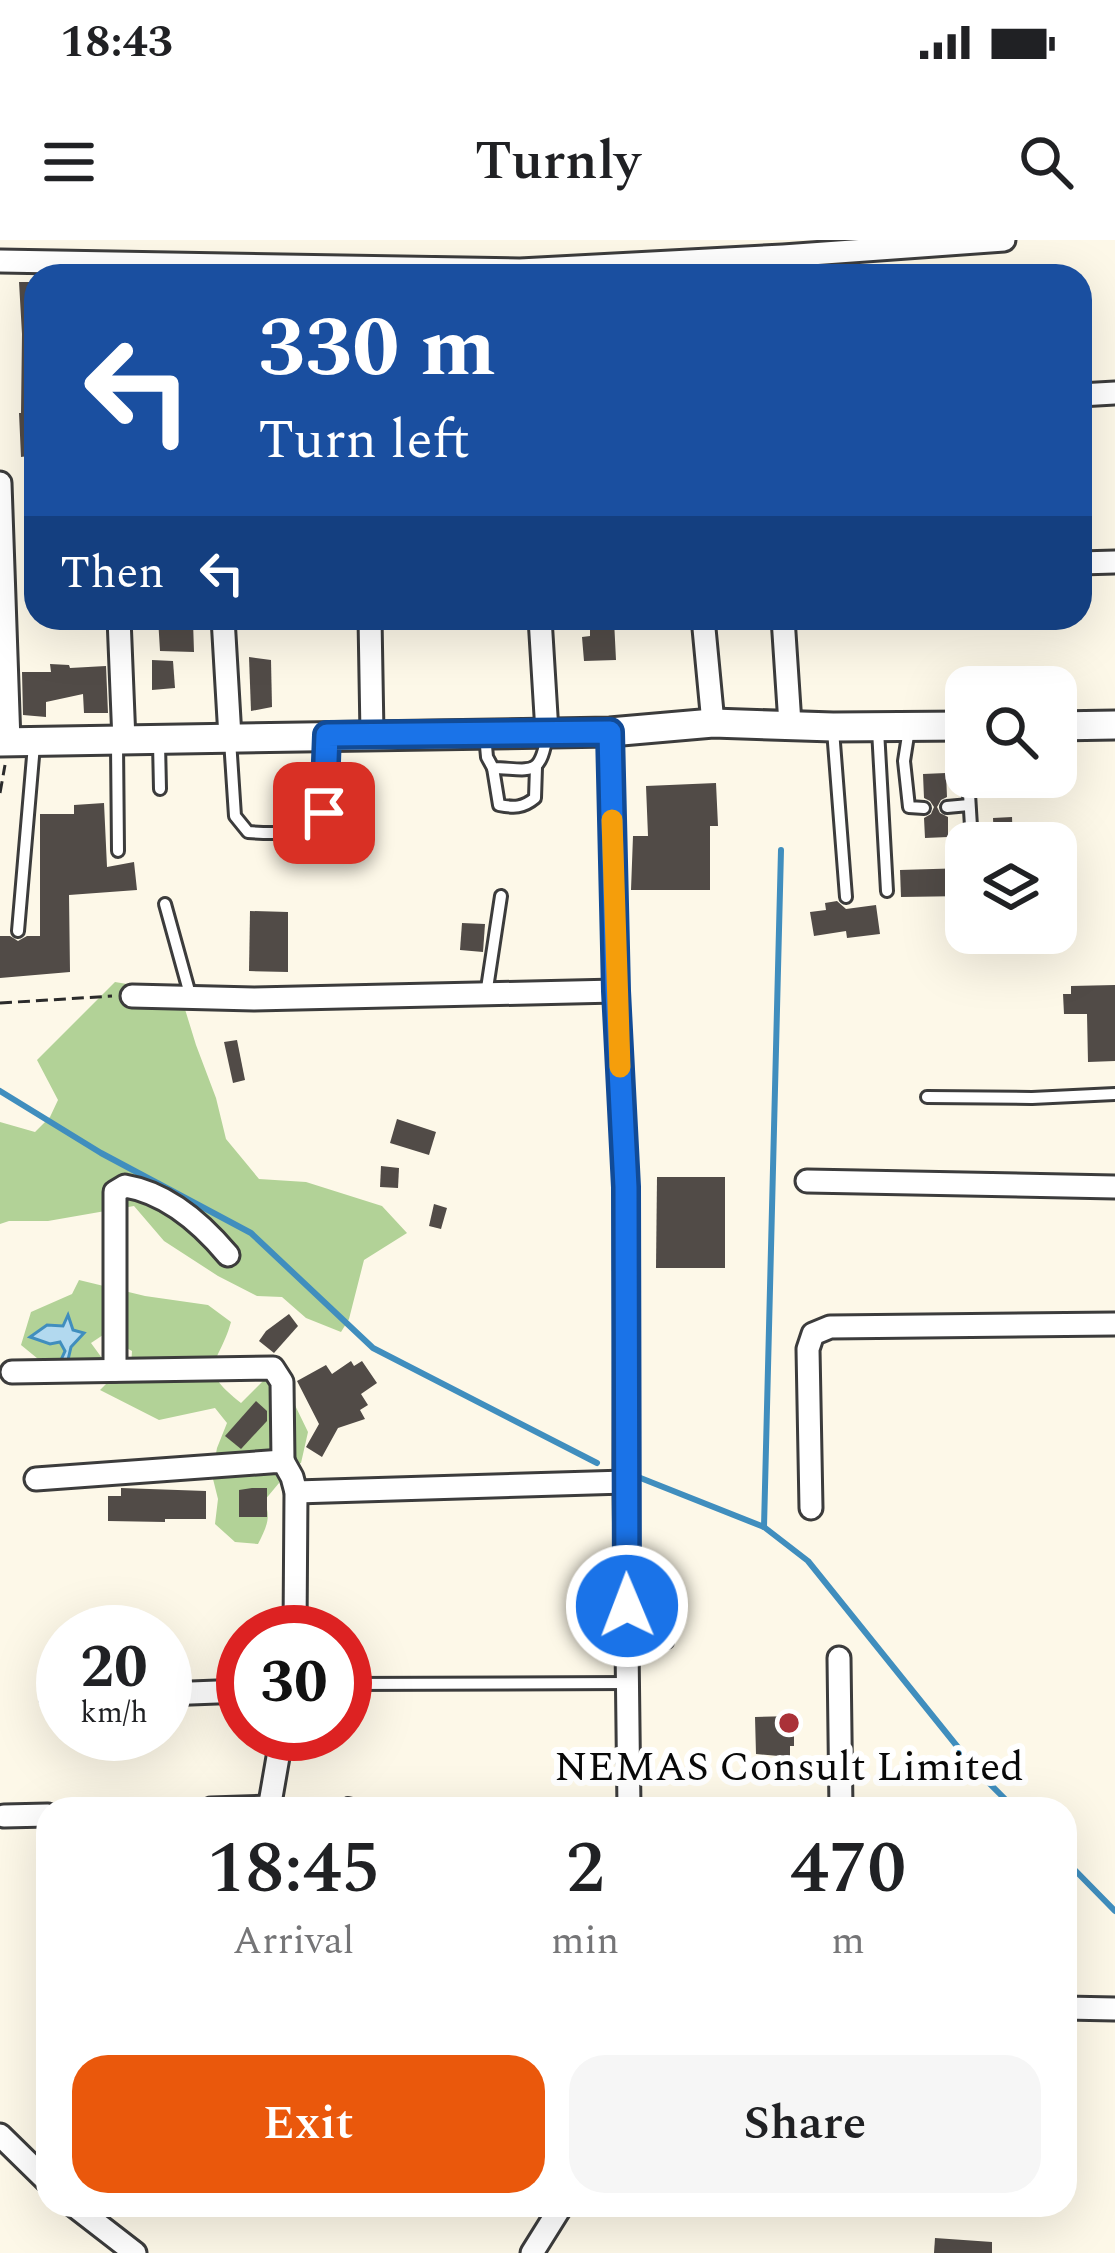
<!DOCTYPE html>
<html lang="en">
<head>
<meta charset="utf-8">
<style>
  body { margin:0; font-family:Spectral,serif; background:#f6f6f6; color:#202124; height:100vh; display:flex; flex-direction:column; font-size:45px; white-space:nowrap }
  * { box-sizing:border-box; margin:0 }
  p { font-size:39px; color:#757577 }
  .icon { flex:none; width:66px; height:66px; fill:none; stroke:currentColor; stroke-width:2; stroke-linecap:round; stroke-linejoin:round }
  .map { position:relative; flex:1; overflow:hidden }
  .drawer { position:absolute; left:36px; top:1557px; width:1041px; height:420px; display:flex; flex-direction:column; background:#fff; border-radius:36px; box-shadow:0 12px 48px #0002 }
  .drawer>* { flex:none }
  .banner { position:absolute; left:24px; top:24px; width:1068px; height:366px; border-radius:36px; box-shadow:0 12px 48px #0002; background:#1a4fa0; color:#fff; overflow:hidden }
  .fabs { position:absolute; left:945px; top:426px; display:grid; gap:24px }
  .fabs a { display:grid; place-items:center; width:132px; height:132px; border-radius:24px; background:#fff; box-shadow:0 12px 48px #0002; font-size:60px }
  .speed { position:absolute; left:36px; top:1365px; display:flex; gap:24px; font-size:60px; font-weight:700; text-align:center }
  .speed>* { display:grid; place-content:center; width:156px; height:156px; border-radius:50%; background:#fff; box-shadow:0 12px 48px #0002; line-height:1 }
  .speed small { font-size:30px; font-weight:400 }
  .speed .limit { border:18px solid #d22; background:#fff; color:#111 }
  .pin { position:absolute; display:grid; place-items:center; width:102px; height:102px; color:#fff; margin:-51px; border-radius:24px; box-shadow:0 6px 18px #0006 }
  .me { position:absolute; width:132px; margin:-66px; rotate:359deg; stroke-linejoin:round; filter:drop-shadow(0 0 9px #0008) }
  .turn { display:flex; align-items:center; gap:42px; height:252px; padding:0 36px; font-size:54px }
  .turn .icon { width:156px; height:156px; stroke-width:2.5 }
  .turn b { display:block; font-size:84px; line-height:102px }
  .then { display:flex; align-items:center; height:114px; padding:0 36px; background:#0003; gap:24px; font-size:45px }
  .eta { display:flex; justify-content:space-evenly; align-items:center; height:204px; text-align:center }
  .eta b { font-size:72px; font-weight:600; line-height:84px }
  .action { display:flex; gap:24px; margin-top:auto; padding:24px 36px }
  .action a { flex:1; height:138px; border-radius:36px; background:#ea580c; color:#fff; font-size:48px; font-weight:600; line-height:138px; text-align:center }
  .action a+a { background:#f6f6f6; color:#202124 }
  .status { display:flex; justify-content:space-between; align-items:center; height:84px; padding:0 60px; background:#fff; direction:ltr }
  .status svg { height:33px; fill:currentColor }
  header { display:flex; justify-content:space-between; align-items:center; height:156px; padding:0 36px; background:#fff; font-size:54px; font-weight:600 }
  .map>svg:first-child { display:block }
  .forest { fill:#b2d297 }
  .water { fill:#b2d9ef; stroke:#408ebe; stroke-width:3 }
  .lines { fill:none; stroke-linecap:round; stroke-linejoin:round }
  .stream { stroke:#408ebe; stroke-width:6 }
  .building { fill:#514b47 }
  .service-casing { stroke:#3c3c3c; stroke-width:16 }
  .minor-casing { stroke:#3c3c3c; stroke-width:27 }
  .tertiary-casing { stroke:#3c3c3c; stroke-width:33 }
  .path { stroke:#2b2b2b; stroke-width:3; stroke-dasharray:12 6; stroke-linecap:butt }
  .service { stroke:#fff; stroke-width:10 }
  .minor { stroke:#fff; stroke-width:21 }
  .tertiary { stroke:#fff; stroke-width:27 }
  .route-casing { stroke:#114b97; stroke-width:30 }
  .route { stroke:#1a73e8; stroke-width:21 }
  .slow { stroke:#f59e0b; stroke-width:21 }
  .poi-dot { fill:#aa3138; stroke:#fff; stroke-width:4.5 }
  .labels { text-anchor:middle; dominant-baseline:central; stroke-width:12; stroke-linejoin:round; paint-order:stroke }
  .poi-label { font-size:42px; fill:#090909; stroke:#fff }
</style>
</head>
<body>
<div class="status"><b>18:43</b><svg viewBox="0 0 49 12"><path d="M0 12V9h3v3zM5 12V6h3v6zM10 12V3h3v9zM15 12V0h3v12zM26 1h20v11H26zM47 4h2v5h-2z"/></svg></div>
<header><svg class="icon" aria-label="menu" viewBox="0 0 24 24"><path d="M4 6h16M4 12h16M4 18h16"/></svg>Turnly<svg class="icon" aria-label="search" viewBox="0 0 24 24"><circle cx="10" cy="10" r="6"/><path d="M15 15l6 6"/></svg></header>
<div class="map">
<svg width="1115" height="2013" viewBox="0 0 1115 2013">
  <rect width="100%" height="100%" fill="#fdf8e8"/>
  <!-- forest -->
  <g class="forest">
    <path d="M115,742L180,753L196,805L216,858L226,899L259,939L306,942L382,966L407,993L364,1020L349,1079L341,1092L306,1078L282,1057L257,1056L218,1036L164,1001L134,966L48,981H9L0,984V882L35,892L50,877L58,860L37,820Z"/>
    <path d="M79,1040L145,1056L208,1065L231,1082C219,1125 195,1127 241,1163L268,1136L291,1157L308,1192L301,1223L285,1228L279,1243L264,1261C272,1277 266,1288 258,1304L235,1302L215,1284L218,1259L212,1235L217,1208L227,1183L215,1168L159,1180L100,1150L111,1139L131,1126L132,1111L103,1095L91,1103L107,1125L43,1123L21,1105L31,1072L72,1054Z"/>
  </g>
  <!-- water -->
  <path class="water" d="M68,1075L73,1090L84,1093L71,1107L67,1124L61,1120L65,1111L60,1102L50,1104L30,1097L47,1085L63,1086Z"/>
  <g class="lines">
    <!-- stream -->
    <g class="stream">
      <path d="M0,851L101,913L251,993L373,1108L597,1223"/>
      <path d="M638,1237L764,1287L808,1321L977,1531L1015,1569"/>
      <path d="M764,1287L781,610"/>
      <path d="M1065,1620L1115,1671"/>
    </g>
  </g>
  <!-- building -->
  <g class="building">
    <path d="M19,42H36V215L21,217L19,173H21L22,94Z"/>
    <path d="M158,378H186L187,382L193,381L194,412L160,411Z"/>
    <path d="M614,380L616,420L584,421L582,397L590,396V382Z"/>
    <path d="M249,417L271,420L272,467L251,471Z"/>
    <path d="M152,420L173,421L175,448L152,450Z"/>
    <path d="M50,424L69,425L70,428L106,426L108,473H84L83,454L46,462V477L23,475L22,432H51Z"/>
    <path d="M946,533L947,557L941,560L937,567L940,573L948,577V597L925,598L924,578L931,574L934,567L930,561L924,558L923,534Z"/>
    <path d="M716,543L718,586H710V650H631L633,596H648L646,546Z"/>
    <path d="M104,563L107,627L134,622L137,650L69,655L70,732L0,738V696H10L18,701L27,696H40V574H74V565Z"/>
    <path d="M1012,577L1013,603H994L993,578Z"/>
    <path d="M966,628V656L901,657L900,630Z"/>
    <path d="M837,661L846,669L876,665L880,694L847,698L846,691L814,696L810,672L826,670L825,663Z"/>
    <path d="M250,671L288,672V732L249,731Z"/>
    <path d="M462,683L485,684L483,712L460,710Z"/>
    <path d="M1115,745V821L1088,822L1087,774H1064L1063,754H1071V746Z"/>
    <path d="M237,800L245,840L233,843L224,802Z"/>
    <path d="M397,879L436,892L429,915L390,903Z"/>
    <path d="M381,926L399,928L398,948L380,947Z"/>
    <path d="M657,937H725V1028H656Z"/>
    <path d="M434,964L447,968L441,989L429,986Z"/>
    <path d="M289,1074L298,1086L274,1113L259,1101L266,1091Z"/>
    <path d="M351,1121L354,1126L362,1121L377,1143L361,1154L368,1165L360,1170L365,1179L338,1188L322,1217L306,1207L319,1184L297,1141L326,1125L332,1134Z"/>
    <path d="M256,1161L267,1171V1181L241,1209L225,1196Z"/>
    <path d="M121,1248L206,1251V1279H165V1282L108,1281V1256H121Z"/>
    <path d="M252,1248H267V1277H239V1250Z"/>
    <path d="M794,1476V1506H790V1517L756,1514L755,1477Z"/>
    <path d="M935,1998L992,2002V2013H934Z"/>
  </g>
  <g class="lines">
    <defs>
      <g id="service">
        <path d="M909,489L904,521L909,567L924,568"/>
        <path d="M833,490L846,657"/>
        <path d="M878,490L887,651"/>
        <path d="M485,495L487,517L493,528C531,529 540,538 547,495"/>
        <path d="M230,500L235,576L248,592C261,593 307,595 317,586C332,573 327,519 327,498"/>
        <path d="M159,503L160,549"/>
        <path d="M117,504L118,611"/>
        <path d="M493,528L499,565C514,568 523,568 535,558L536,527"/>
        <path d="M968,537L972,603"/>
        <path d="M947,567L969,565"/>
        <path d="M165,664L191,758"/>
        <path d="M18,691L34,505"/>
        <path d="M486,755L501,656"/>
        <path d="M927,857L1032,858L1115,854"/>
        <path d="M628,1413L667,1402L670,1344"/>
        <path d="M345,1444L628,1443"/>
        <path d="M348,1564L370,1569"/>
      </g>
      <g id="minor">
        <path d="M0,21L520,30L783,16L1004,0"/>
        <path d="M1080,155L1115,153"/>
        <path d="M0,243L9,502"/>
        <path d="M1080,323L1115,322"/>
        <path d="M119,378L124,501"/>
        <path d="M223,378L230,497"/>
        <path d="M370,378L372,494"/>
        <path d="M540,378L547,492"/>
        <path d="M703,378L713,483"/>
        <path d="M783,378L790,484"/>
        <path d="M610,492L616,751L626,947L625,1242L629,1569"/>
        <path d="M132,756L254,759L616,751"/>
        <path d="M807,941L1115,947"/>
        <path d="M115,1130V952L125,946C167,953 202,984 228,1015"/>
        <path d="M12,1132L273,1128L282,1142L283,1221"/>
        <path d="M36,1239L283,1221L292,1237L296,1252L295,1392"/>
        <path d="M296,1252L625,1242"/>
        <path d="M811,1268L808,1109L813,1094L830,1087L1115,1084"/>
        <path d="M839,1418L841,1569"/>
        <path d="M165,1454L243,1451"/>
        <path d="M52,1459H63"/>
        <path d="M211,1569L270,1567"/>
        <path d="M269,1569L282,1494"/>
        <path d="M4,1576L48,1575"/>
        <path d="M1065,1768L1115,1769"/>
        <path d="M0,1895L48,1942"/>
        <path d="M73,1965L135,2013"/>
        <path d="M532,2013L562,1965"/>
      </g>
      <g id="tertiary">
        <path d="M1056,486L1115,485"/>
        <path d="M0,502L610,492L713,483L833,487L966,486"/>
      </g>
    </defs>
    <!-- service casing -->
    <use href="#service" class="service-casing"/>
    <!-- minor casing -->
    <use href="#minor" class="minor-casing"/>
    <!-- tertiary casing -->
    <use href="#tertiary" class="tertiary-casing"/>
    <!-- path -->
    <g class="path">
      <path d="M0,553L5,525"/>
      <path d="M0,763L112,756"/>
    </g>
    <!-- service -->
    <use href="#service" class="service"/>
    <!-- minor -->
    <use href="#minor" class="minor"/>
    <!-- tertiary -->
    <use href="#tertiary" class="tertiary"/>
  </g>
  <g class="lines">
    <defs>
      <path id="route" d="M324,573L327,495L610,492L616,751L626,947L627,1366"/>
    </defs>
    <!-- route casing -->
    <use href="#route" class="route-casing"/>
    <!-- route -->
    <use href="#route" class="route"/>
    <!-- slow -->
    <path class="slow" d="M612,580L620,827"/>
  </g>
  <!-- markers -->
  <circle class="poi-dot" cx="789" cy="1483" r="12"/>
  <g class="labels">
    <!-- poi labels -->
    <g class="poi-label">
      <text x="789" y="1527">NEMAS Consult Limited</text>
    </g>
  </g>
</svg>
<div class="fabs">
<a><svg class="icon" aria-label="search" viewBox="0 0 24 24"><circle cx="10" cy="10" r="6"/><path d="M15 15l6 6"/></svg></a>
<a><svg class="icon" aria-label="layers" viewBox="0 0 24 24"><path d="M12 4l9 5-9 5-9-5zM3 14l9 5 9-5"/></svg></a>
</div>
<div class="speed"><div>20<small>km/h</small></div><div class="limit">30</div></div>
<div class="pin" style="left:324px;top:573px;background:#d93025"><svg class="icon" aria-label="arrive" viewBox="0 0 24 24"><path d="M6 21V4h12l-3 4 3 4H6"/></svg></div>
<svg class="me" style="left:627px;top:1366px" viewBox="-20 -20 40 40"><circle r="17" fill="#1a73e8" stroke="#fff" stroke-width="3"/><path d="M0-11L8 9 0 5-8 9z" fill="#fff"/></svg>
<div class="banner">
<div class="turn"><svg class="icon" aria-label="left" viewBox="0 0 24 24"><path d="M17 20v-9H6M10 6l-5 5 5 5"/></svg><div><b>330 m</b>Turn left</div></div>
<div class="then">Then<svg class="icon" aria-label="left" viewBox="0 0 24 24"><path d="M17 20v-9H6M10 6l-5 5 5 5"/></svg></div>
</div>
<section class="drawer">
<div class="eta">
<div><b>18:45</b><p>Arrival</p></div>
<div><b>2</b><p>min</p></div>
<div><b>470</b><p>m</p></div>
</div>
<div class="action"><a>Exit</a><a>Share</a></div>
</section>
</div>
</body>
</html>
